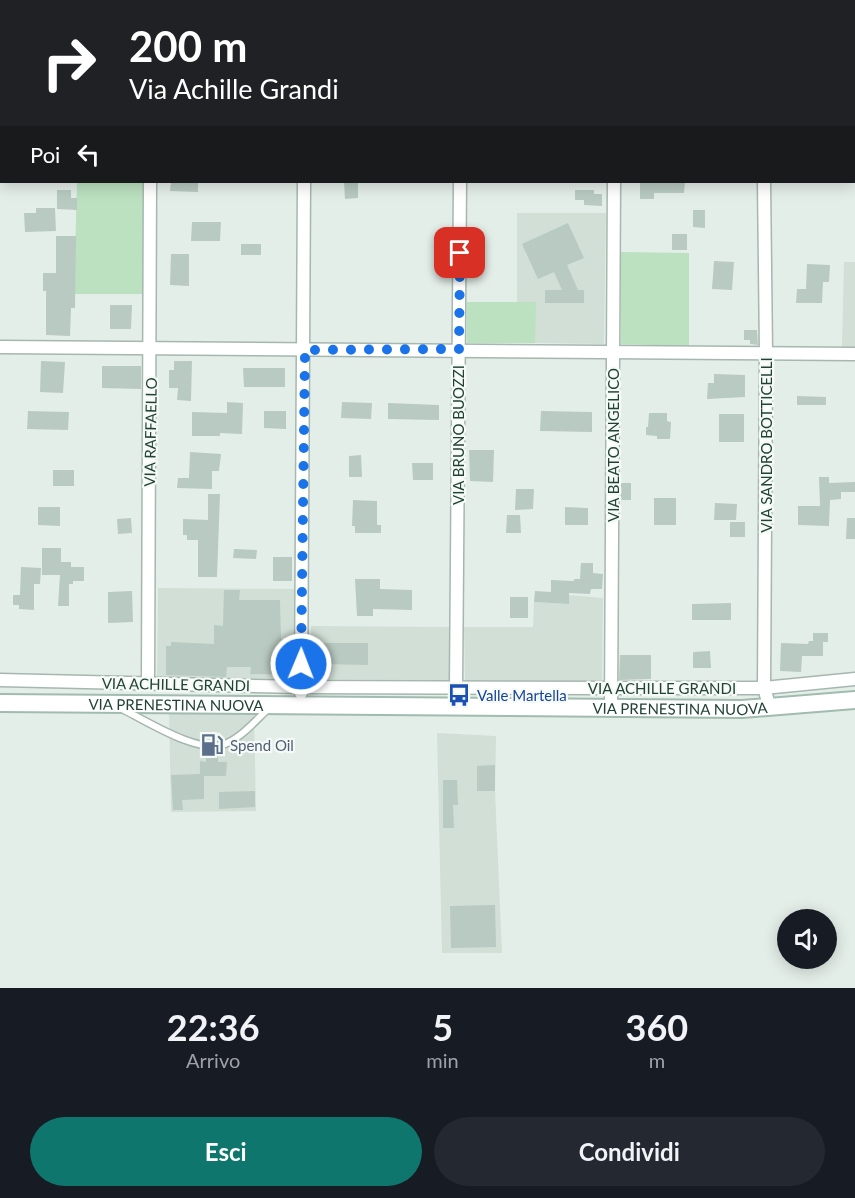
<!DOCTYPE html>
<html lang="it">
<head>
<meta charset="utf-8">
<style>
	:root { --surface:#171b24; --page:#242831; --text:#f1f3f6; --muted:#9ea1a6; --accent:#0f766e }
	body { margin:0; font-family:Lato,sans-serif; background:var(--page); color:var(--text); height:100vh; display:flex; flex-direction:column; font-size:22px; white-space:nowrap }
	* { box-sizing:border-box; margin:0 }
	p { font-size:20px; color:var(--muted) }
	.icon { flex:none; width:33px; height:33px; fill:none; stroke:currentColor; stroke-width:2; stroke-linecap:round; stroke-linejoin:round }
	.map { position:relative; height:988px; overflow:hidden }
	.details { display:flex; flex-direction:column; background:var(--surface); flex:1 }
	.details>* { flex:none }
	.hud { position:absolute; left:0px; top:0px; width:855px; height:183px; box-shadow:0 3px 15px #0003; background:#202124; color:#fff; overflow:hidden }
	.fabs { position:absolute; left:777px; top:909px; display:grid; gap:12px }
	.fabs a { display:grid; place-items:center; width:60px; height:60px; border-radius:50%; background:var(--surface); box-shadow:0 3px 15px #0003; font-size:30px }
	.pin { position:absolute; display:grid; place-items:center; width:51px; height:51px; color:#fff; margin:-26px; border-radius:12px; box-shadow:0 3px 9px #0006 }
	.me { position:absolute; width:66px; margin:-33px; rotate:1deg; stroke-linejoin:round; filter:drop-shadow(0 0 4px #0008) }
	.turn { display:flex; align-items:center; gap:21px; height:126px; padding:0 30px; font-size:27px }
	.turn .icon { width:78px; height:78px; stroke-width:2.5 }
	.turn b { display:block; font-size:42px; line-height:51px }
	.then { display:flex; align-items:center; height:57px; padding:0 30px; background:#0003; gap:12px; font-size:22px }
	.eta { display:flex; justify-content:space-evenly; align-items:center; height:102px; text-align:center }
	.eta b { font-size:36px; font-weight:700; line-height:42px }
	.primary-button { display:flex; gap:12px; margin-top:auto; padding:12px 30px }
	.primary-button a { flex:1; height:69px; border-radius:36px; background:var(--accent); color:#fff; font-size:24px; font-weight:700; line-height:69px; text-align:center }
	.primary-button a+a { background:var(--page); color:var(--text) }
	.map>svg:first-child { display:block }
</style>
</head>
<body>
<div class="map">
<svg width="855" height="988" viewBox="0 0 855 988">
	<rect width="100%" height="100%" fill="#e4eee8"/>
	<g fill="#d1dfd7">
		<path d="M517,213H606L604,344L535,343V303L517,302Z"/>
		<path d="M844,262H855V347H842Z"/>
		<path d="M158,588L295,589L294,679L157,677Z"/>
		<path d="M569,595L603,598L602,684L465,682L464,627H533L534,602L568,604Z"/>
		<path d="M311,626L450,627V680L312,679Z"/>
		<path d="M169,709L254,710L256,811L171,812Z"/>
		<path d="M437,733L496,736L495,791L502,953H442Z"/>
	</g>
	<g fill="#bbe1c0">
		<path d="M77,182H144V294H74Z"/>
		<path d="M621,252L689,253V346L621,344Z"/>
		<path d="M467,302H536L535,343H467Z"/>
	</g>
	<g fill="#b8cac1">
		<path d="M171,182H198V192L170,191Z"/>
		<path d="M344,182H358V198L345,199Z"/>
		<path d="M640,182H685L684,193H654V199H640Z"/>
		<path d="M57,190H71V198H77V210L57,209Z"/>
		<path d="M575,190H594V194H602V206L584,205V200H575Z"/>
		<path d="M36,208H55L56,231L25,232L24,213H36Z"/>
		<path d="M693,210H705V228L693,227Z"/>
		<path d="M192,222H221L220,241H191Z"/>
		<path d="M568,223L584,258L567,265L578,290H584V303H545V290H562L554,272L538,279L522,244Z"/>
		<rect x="672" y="234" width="15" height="16"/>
		<path d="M56,236H76L75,308H71L70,336L46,335V291H43V273H56Z"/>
		<rect x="241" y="244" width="20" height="11"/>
		<path d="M171,254H189V286L170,285Z"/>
		<path d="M714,261L734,262L732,290L712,289Z"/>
		<path d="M807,264L830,265L829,282H823L822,303H796L797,289H806Z"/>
		<path d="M110,305H132L131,329H110Z"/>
		<path d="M744,330H757L758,345L750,344V340H744Z"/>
		<path d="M41,361L65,362L63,393L40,392Z"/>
		<path d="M174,361H192L191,401L177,400L178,388H169V370H174Z"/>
		<path d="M102,366H141V389L102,388Z"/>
		<path d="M243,368H285V387H244Z"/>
		<path d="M714,374L745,375V397L707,399L708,383H714Z"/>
		<path d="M797,396L826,397V405H797Z"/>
		<path d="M227,402L243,403L242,434L220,433V436H192V412L227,413Z"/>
		<path d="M342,402L372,403L371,419L341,418Z"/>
		<path d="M388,403L439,405V420L388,419Z"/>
		<path d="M28,411L69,412L68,430L27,429Z"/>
		<path d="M264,411H286V429L264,428Z"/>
		<path d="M541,411L592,412V432L540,431Z"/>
		<path d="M649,413H667V421L671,422L670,439H657V436L646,435V427H648Z"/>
		<rect x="719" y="414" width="25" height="28"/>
		<path d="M469,450H494L493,482L470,481Z"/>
		<path d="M190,452L221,454L219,471H212V489L177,488L178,478H189Z"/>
		<path d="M361,455L362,477H349V456Z"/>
		<path d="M412,463H433V480H413Z"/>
		<rect x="53" y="470" width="21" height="16"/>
		<path d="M819,477H829V483L855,482V492H841V499L830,500L829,526L798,525V506H820Z"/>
		<path d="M621,483H631V500H620Z"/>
		<path d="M516,489H534L533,509L515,510Z"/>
		<path d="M208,494H220L217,577H198V540H187V535H183V519L208,520Z"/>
		<rect x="654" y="498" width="22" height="27"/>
		<path d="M353,500L377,501V525H381V533H355V526H360H352Z"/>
		<path d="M715,503L737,504L736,520H714Z"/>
		<path d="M38,507H60V526L38,525Z"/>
		<path d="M565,507L588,508V525H565Z"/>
		<path d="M507,515H520L521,533H506Z"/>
		<path d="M131,518L132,533L118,534L117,519Z"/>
		<path d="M847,518H855V539H846Z"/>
		<rect x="730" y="522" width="15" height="15"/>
		<path d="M42,548H61V562H71V567H84V581H73V584H69V606H58L60,575H42Z"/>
		<path d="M234,549L257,550L256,559L233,558Z"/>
		<rect x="273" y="557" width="19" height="24"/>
		<path d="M581,563H593V573L603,574L602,589H591L590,594L569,593V604L534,602L535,591L551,592V580L574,581V579H580Z"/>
		<path d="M21,567L41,568L40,584H34V610L19,609V605H13V595H20Z"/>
		<path d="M355,579H380V589L412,590V610L373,609V616H357Z"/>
		<path d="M224,590H240L239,600H280L281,639H293L292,675L250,674L251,667H227L226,677L166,675V646H171V642L214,644V625L223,626Z"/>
		<path d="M132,591L133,622L108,623V592Z"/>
		<rect x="510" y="597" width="18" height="21"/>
		<path d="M731,603V620H692V604Z"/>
		<path d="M813,633H828V642H823V656H802L801,672L780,671L781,643L808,644L809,641H813Z"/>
		<path d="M320,643H368V665L320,664Z"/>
		<path d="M710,651L711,668H693V652Z"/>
		<path d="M620,655H651V679L619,680Z"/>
		<path d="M206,751H218V762H227L226,776H204V799L182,800L183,810H173L171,775L200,774V761L206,762Z"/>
		<path d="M495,765V791H477V766Z"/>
		<path d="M443,780H457L458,805H453L454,828H443Z"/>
		<path d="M255,791V807L219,809V792Z"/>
		<path d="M495,905L496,947L451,948L450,906Z"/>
	</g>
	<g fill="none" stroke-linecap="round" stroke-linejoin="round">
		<g stroke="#a6b7af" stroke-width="9">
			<path id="service" d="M122,709C147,721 199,755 225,744C242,737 255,721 268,709"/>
		</g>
		<g stroke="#a6b7af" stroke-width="15">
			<g id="minor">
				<path d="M152,2V0"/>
				<path d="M306,2V0"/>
				<path d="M462,2V0"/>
				<path d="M764,182L766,353L764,688L770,708"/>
				<path d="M0,347L855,354"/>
				<path d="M0,680L301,687L611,688H764L855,679"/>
				<path d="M148,683L150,182"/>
				<path d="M456,688L460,182"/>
				<path d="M301,693L304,182"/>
				<path d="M611,708L614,182"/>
			</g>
		</g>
		<g stroke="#a1bbaf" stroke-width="20">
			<g id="secondary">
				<path id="s1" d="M0,703L742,709L855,700"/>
			</g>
		</g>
		<use href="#service" stroke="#fff" stroke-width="6"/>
		<use href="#minor" stroke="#fff" stroke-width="12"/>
		<use href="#secondary" stroke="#fff" stroke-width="16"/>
	</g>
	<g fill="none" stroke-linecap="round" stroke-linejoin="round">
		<path stroke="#1a73e8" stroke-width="10" stroke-dasharray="0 18" d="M301,664L305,350L459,349L460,253"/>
	</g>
	<defs>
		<g id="bus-bare" transform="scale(1.8)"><path d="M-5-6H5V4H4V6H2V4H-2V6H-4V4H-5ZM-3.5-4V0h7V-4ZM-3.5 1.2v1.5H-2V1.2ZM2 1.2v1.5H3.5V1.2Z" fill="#1a4fb4" stroke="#f5faf7" stroke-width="2.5" paint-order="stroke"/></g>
		<g id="fuel-bare" transform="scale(1.8)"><path d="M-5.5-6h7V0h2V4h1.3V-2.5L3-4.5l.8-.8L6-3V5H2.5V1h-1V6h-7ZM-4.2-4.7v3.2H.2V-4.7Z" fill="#5c6f8a" stroke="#f5faf7" stroke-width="2.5" paint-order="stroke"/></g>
	</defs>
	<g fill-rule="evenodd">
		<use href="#bus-bare" x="459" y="695"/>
		<use href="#fuel-bare" x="212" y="745"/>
	</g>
	<g text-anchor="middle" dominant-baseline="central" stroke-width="4.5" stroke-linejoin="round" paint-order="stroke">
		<g font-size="15" fill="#214235" stroke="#f5faf7">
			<text transform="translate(150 432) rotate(-89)">VIA RAFFAELLO</text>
			<text transform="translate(458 435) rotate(-90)">VIA BRUNO BUOZZI</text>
			<text transform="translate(613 445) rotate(-90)">VIA BEATO ANGELICO</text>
			<text transform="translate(766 445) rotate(-90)">VIA SANDRO BOTTICELLI</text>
			<text transform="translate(176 684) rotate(1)">VIA ACHILLE GRANDI</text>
			<text x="662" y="688">VIA ACHILLE GRANDI</text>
			<text stroke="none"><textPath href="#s1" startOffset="176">VIA PRENESTINA NUOVA</textPath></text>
			<text stroke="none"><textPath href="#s1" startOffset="680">VIA PRENESTINA NUOVA</textPath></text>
		</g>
		<g font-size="15" fill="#164399" stroke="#f5faf7" text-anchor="start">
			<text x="477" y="695">Valle Martella</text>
		</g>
		<g font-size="15" fill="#4e5e75" stroke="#f5faf7" text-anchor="start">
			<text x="230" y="745">Spend Oil</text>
		</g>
	</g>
</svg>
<div class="fabs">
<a><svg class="icon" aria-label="sound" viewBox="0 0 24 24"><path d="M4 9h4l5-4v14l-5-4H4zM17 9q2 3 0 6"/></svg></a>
</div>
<div class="pin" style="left:460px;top:253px;background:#d93025"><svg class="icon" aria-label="arrive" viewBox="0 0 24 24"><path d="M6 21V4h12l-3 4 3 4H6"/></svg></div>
<svg class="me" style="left:301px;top:664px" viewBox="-20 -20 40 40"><circle r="17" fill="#1a73e8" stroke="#fff" stroke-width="3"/><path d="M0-11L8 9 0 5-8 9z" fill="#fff"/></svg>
<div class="hud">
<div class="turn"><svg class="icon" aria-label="right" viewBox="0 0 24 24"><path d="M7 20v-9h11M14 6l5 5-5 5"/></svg><div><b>200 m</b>Via Achille Grandi</div></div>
<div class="then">Poi<svg class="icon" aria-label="left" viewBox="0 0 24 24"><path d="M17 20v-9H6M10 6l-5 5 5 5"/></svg></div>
</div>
</div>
<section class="details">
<div class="eta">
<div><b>22:36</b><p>Arrivo</p></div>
<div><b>5</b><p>min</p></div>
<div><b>360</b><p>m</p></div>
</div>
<div class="primary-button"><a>Esci</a><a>Condividi</a></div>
</section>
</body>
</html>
